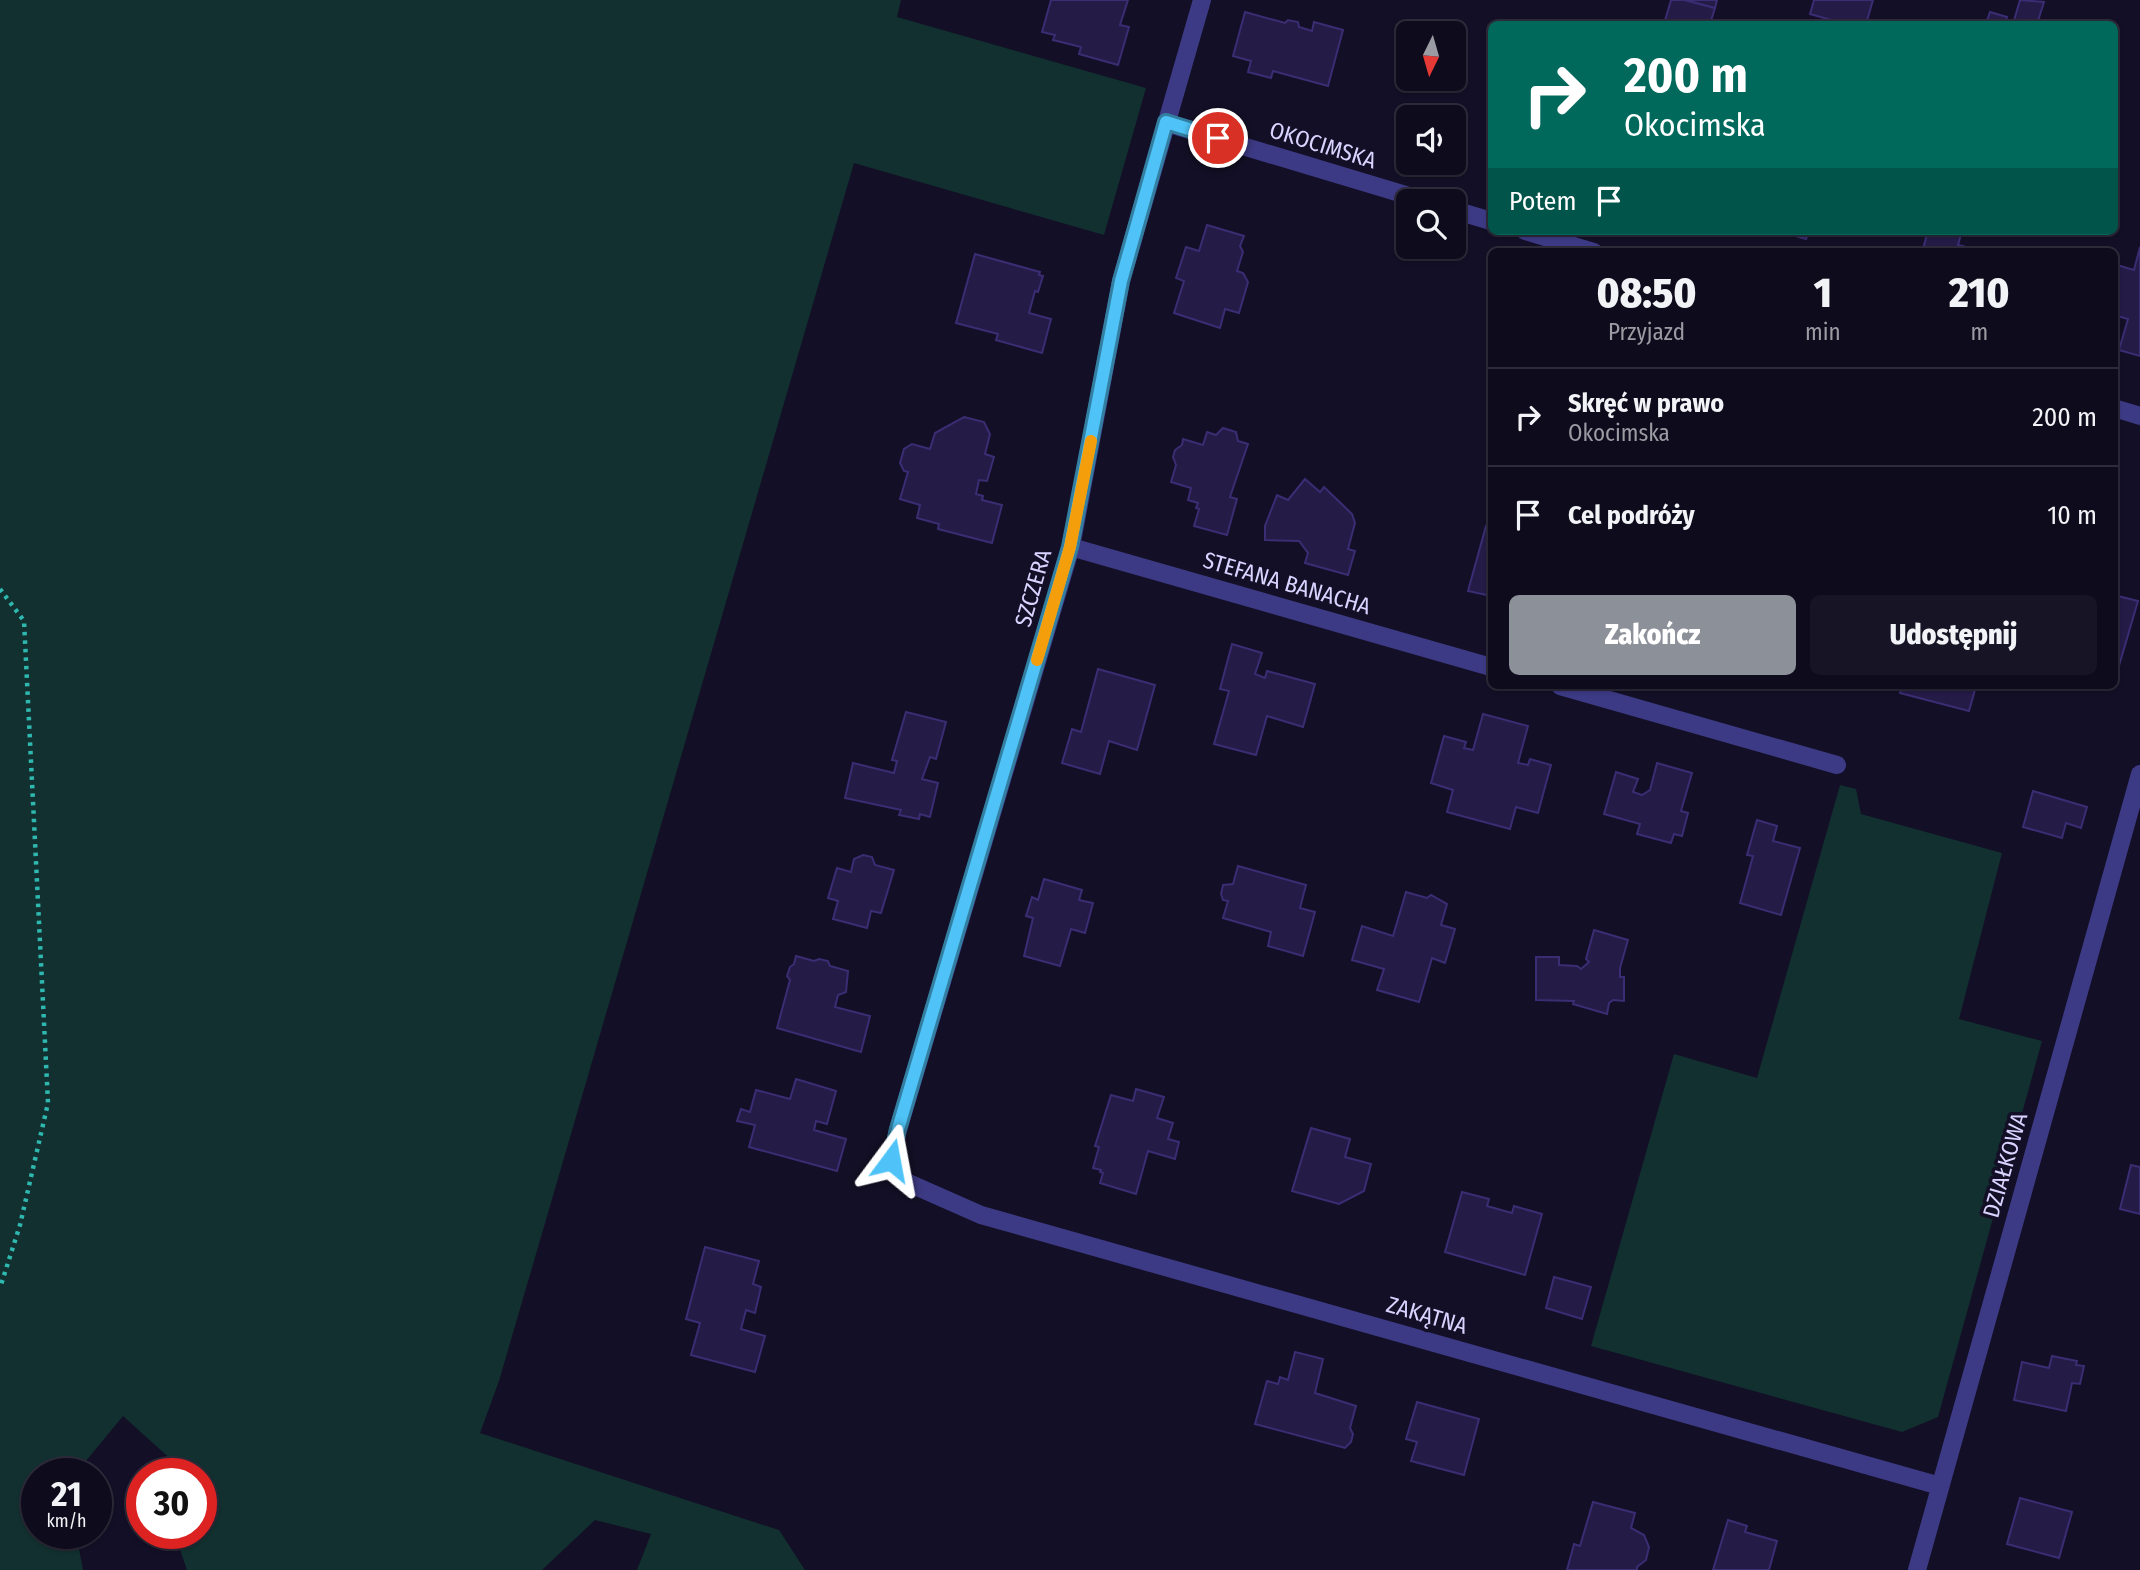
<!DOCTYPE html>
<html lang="pl">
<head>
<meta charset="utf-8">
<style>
	:root { --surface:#0e0b1c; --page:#171425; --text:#f1f3f6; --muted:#9b9ba3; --line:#2e2b3b; --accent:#8c9099 }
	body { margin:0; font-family:"Fira Sans Condensed",sans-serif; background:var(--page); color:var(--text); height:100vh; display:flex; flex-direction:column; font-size:26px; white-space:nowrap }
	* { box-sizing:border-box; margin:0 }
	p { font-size:23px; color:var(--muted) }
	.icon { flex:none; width:38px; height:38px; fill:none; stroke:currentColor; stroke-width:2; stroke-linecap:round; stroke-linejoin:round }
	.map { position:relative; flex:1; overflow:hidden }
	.side { position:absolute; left:1488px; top:248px; width:630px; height:441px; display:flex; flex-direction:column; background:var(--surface); border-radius:10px; box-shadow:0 2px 5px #0004,0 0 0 2px var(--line) }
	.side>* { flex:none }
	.guide { position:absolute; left:1488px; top:21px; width:630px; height:214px; border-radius:10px; box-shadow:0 2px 5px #0004,0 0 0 2px var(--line); background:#00695c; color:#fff; overflow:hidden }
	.needle { width:46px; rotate:185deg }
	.fabs { position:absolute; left:1396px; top:21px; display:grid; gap:14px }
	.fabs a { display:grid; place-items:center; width:70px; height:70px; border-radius:10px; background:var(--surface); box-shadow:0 2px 5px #0004,0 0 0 2px var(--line); font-size:35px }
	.speed { position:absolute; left:21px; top:1458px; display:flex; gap:14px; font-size:35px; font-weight:700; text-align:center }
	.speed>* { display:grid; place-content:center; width:91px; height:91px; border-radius:50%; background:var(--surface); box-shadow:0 2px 5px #0004,0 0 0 2px var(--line); line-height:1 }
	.speed small { font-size:18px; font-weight:400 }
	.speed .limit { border:10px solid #d22; background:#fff; color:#111 }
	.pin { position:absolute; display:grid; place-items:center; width:60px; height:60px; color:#fff; margin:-30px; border:4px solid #fff; border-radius:50%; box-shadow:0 2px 7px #0007 }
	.me { position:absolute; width:77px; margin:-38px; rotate:13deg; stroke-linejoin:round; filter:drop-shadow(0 0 5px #0008) }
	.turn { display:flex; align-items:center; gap:24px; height:147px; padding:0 21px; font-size:32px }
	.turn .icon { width:91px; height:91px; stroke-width:2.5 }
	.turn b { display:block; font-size:49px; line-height:60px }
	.then { display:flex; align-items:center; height:66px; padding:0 21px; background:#0003; gap:14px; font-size:26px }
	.eta { display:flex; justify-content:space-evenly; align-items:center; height:119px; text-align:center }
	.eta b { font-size:42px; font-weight:800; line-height:49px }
	.cta { display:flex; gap:14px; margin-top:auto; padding:14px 21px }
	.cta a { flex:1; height:80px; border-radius:10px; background:var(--accent); color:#fff; font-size:28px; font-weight:800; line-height:80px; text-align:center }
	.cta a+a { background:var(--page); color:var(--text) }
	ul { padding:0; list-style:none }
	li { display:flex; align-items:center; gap:21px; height:98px; padding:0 21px; border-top:2px solid var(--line) }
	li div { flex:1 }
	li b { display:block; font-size:26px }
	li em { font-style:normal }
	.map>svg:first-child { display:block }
</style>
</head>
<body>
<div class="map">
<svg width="2140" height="1570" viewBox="0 0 2140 1570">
	<rect width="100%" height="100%" fill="#130f26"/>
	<g fill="#12302f">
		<path d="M0,0H901L897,17L1146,88L1104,235L854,163L499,1381L480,1433L779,1530L805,1570H637L651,1534L595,1520L542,1570H187L177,1541L180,1533H201V1474L186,1473L123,1416L76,1473L37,1474V1533H76L83,1570H0Z"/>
		<path d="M1840,785L1856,789L1861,814L2002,853L1959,1019L2042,1041L1938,1417L1902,1432L1591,1346L1674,1054L1757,1078Z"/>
	</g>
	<g fill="#241b47" stroke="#3b2d73" stroke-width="2">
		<path d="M1051,0H1128L1120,25L1129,27L1118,65L1079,54L1081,47L1053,40L1055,35L1042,32Z"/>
		<path d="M1671,0H1685L1715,8L1710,24H1664Z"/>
		<path d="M1685,0H1717L1715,8Z"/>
		<path d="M1814,0H1873L1866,24H1845L1810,14Z"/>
		<path d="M2020,0L2044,2L2037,24H2013Z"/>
		<path d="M1245,12L1285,23L1288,20L1298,22L1299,27L1312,31L1314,22L1343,30L1328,86L1273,71L1271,78L1248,72L1251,61L1233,56Z"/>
		<path d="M1990,12L2007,17L2005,23L2011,24H1986Z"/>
		<path d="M1207,225L1244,236L1240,246L1243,252L1237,271L1243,273L1248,282L1239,313L1225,309L1220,328L1174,313L1184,281L1176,278L1186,247L1199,251Z"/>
		<path d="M1778,231H1809L1806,239Z"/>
		<path d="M1928,231H1962L1958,245L1974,249L1973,252H1922Z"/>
		<path d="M2140,247V356L2119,350L2128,319L2114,315V264L2134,270Z"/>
		<path d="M975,254L1040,272L1039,275L1043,276L1038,292L1035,291L1029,313L1051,319L1042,353L996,340L998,334L956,323Z"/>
		<path d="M964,417L984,422L990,434L985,454L994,457L987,481L979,480L976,494L983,496L982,500L1002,505L992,543L938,529L939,524L917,518L920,505L900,499L908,472L904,471L900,463L904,449L912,444L930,449L935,433Z"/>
		<path d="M1223,428L1236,432L1238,441L1248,444L1230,497L1237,499L1227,535L1194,526L1199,509L1196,508L1198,503L1188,500L1191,488L1171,482L1176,465L1173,457L1175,450L1182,445L1183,439L1203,445L1207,432L1216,435Z"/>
		<path d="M1305,479L1320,492L1324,487L1352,514L1355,523L1348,549L1355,551L1348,575L1305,563L1308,553L1299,541L1265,540V526L1277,495L1288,500Z"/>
		<path d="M1486,526L1491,527V596L1468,591Z"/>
		<path d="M2114,595L2138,601L2116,676H2114Z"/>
		<path d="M1232,644L1262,653L1255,674L1265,678L1267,671L1315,684L1303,727L1267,716L1256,755L1214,744L1229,691L1220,689Z"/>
		<path d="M1098,669L1155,685L1137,750L1109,741L1100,774L1062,763L1072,729L1081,732Z"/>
		<path d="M1902,686H1976L1969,711L1900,693Z"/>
		<path d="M906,712L946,722L936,759L930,757L922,779L938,783L930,817L920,814L919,819L899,815L901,810L845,798L853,763L894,773L897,761L892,760Z"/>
		<path d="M1483,714L1528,726L1518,763L1528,765L1530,759L1551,765L1538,813L1516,807L1510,829L1447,812L1453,790L1431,783L1444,736L1466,742L1464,748L1473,750Z"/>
		<path d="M1657,763L1692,773L1681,811L1688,813L1682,836L1674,834L1671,843L1637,834L1640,824L1604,814L1616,772L1638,779L1633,792L1642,795L1650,790Z"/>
		<path d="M2033,791L2087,807L2081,828L2066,823L2062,838L2023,827Z"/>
		<path d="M1757,820L1777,826L1773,841L1800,848L1781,915L1740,903L1753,856L1747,855Z"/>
		<path d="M863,855L872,857L875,865L894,870L881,913L871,911L867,928L833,919L838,901L828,898L837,868L851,872L854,859Z"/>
		<path d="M1238,866L1306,885L1300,908L1315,912L1303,956L1268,946L1271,932L1223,918L1228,901L1223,900L1221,894L1223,885L1233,884Z"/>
		<path d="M1044,879L1082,890L1079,900L1093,903L1085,933L1071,929L1060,966L1024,956L1033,918L1026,916L1032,897L1038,900Z"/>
		<path d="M1406,892L1427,898L1431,895L1447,904L1441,925L1455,929L1445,963L1432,958L1419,1002L1377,990L1384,969L1352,960L1362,926L1393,936Z"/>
		<path d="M1594,930L1628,940L1620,968V977H1624V1001L1613,1000L1609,1003L1607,1014L1573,1004L1574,1001L1536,1000V957H1559V965L1577,966L1581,969L1589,962L1586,959Z"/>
		<path d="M796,956L814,961L819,959L828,961L830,966L848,971L846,992L838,995L835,1007L870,1016L861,1052L777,1028L790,980L787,976L790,967L794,964Z"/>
		<path d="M796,1079L836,1091L827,1124L816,1121L814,1130L846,1139L837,1171L749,1147L755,1125L737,1121L741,1109L750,1112L756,1090L790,1099Z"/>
		<path d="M1136,1089L1164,1097L1157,1118L1173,1123L1168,1139L1179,1142L1175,1159L1148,1151L1136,1194L1100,1183L1103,1173L1100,1172L1101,1170L1093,1168L1099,1147L1095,1146L1111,1095L1133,1101Z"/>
		<path d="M1311,1128L1350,1139L1345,1157L1371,1164L1364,1191L1339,1204L1292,1191Z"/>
		<path d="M2131,1165L2140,1167V1214L2120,1209Z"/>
		<path d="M1462,1192L1489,1199L1487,1206L1512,1213L1514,1206L1542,1214L1525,1275L1445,1252Z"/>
		<path d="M705,1247L759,1261L753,1284L761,1287L755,1313L746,1310L741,1329L765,1336L755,1372L691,1355L700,1323L686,1319Z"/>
		<path d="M1554,1277L1591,1287L1582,1319L1546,1308Z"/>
		<path d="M1295,1352L1323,1359L1315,1393L1356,1406L1350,1428L1353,1434L1351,1442L1345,1448L1255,1424L1267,1381L1278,1384L1280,1377L1288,1380Z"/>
		<path d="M2052,1356L2077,1361L2076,1365L2084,1366L2080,1384L2072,1383L2066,1411L2014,1400L2022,1362L2049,1368Z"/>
		<path d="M1417,1402L1479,1419L1464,1475L1411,1461L1417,1442L1406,1439Z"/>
		<path d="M2020,1498L2072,1512L2059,1558L2007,1544Z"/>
		<path d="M1593,1502L1635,1513L1631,1528L1644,1535L1649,1547L1646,1560L1637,1567V1570H1567L1574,1544L1580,1546Z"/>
		<path d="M1728,1520L1747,1526L1745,1532L1777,1541L1769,1570H1713Z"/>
	</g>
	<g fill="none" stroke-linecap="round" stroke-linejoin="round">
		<path stroke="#2fb8b0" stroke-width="4.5" stroke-dasharray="3.5 5" stroke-linecap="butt" d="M0,589L24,621L48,1103L20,1225L0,1288"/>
		<g stroke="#3d3a85" stroke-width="18">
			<path d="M1202,0L1121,281L1071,547L898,1130L891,1160L904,1181L981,1215L1940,1486"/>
			<path d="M1166,123L1426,201"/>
			<path d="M1454,210L1491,221"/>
			<path d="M1525,231L1594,252"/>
			<path d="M2114,408L2140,416"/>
			<path d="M1071,547L1491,667"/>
			<path d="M1560,686L1837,765"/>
			<path d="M1917,1570L2140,774"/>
		</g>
	</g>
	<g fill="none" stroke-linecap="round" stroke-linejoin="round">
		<g stroke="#337fa1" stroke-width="18">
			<path id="route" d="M891,1160L898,1129L1070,547L1121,281L1166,122L1218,138"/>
		</g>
		<use href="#route" stroke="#4fc3f7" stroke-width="12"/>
		<path stroke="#f59e0b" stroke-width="12" d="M1037,660L1070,547L1091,441"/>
	</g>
	<g text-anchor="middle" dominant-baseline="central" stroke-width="7" stroke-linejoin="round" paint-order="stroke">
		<g font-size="23" fill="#d9d4ff" stroke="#130f26">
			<text transform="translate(1323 145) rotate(17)">OKOCIMSKA</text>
			<text transform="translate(1287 583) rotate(16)">STEFANA BANACHA</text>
			<text transform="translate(1033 588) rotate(-74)">SZCZERA</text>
			<text transform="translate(2005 1165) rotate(-74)">DZIAŁKOWA</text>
			<text transform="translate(1427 1315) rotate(16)">ZAKĄTNA</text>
		</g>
	</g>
</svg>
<div class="fabs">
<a><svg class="needle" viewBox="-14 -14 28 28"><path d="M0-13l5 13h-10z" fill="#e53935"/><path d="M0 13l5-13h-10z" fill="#9b9ba3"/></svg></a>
<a><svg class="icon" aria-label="sound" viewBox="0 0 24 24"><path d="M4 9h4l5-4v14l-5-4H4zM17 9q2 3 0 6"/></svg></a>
<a><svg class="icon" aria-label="search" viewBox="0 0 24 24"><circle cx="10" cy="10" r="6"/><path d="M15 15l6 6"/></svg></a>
</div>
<div class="speed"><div>21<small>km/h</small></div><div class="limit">30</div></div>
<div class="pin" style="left:1218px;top:138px;background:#d93025"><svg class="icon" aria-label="arrive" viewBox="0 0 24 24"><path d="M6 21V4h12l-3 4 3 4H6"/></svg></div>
<svg class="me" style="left:891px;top:1160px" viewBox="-20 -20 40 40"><path d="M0-17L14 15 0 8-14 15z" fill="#4fc3f7" stroke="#fff" stroke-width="4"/></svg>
<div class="guide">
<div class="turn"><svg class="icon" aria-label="right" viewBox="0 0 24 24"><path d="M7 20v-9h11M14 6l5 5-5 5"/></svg><div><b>200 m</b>Okocimska</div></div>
<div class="then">Potem<svg class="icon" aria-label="arrive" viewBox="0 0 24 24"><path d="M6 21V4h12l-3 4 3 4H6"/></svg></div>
</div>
<section class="side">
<div class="eta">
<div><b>08:50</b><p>Przyjazd</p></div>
<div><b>1</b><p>min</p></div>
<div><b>210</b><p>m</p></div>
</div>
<ul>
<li><svg class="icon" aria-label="right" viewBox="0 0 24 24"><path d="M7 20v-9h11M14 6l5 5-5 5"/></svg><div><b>Skręć w prawo</b><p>Okocimska</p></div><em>200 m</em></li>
<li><svg class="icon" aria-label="arrive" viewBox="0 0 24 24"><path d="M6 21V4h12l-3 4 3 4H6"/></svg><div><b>Cel podróży</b></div><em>10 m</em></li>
</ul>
<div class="cta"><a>Zakończ</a><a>Udostępnij</a></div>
</section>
</div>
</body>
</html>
